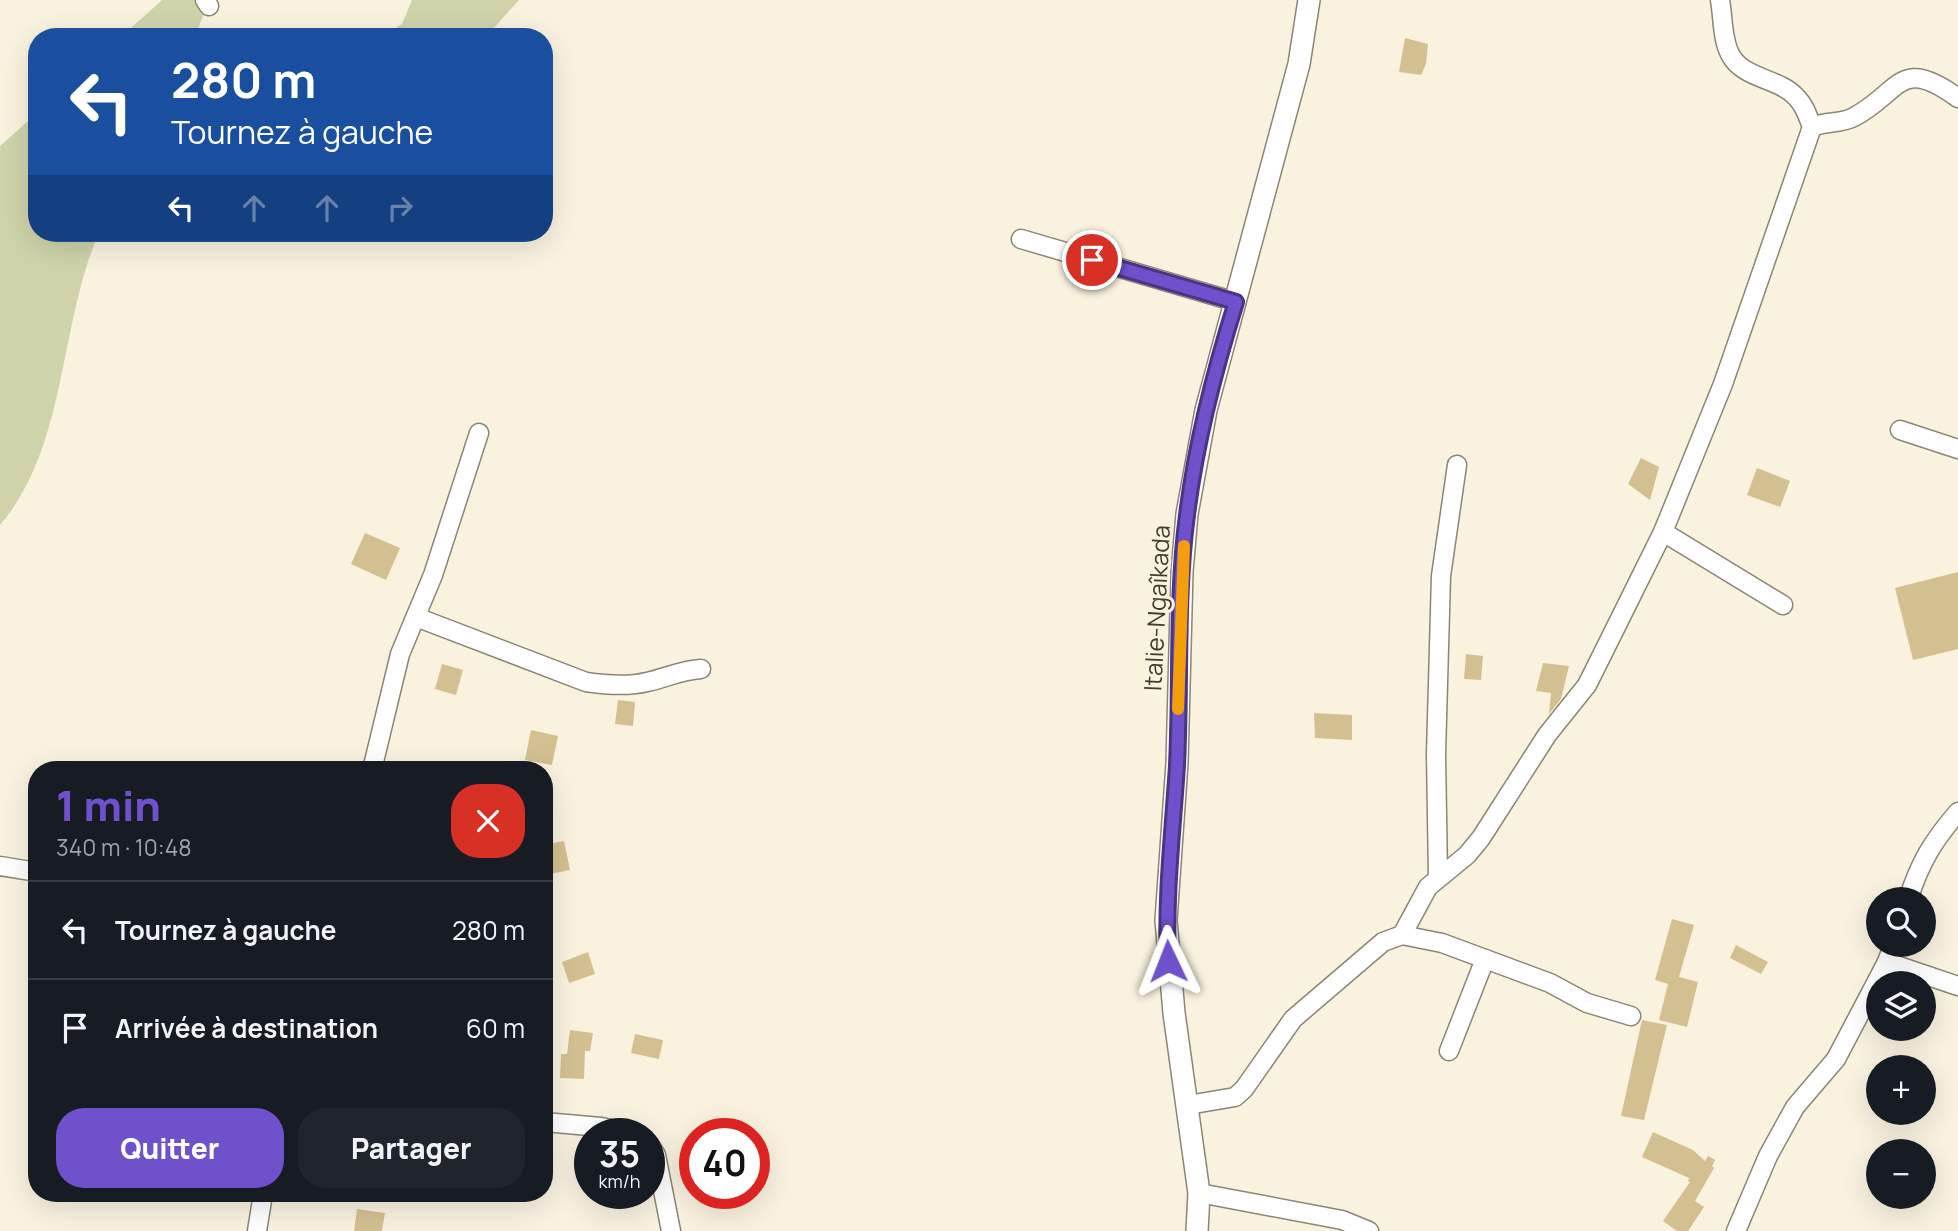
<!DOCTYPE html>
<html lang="fr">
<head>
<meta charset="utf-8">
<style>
	:root { --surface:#171b24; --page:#20242c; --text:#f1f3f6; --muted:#9ea1a6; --line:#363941; --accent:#6e51cb }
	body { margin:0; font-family:Manrope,sans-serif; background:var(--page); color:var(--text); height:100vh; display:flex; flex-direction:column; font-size:26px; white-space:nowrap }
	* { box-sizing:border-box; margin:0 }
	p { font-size:23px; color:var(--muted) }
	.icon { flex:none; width:38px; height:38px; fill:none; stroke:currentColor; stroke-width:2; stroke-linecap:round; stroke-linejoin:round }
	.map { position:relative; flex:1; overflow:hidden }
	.drawer { position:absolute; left:28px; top:761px; width:525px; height:441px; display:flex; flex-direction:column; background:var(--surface); border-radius:28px; box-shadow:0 7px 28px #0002 }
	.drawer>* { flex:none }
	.guide { position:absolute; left:28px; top:28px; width:525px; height:214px; border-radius:28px; box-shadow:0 7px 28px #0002; background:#1a4fa0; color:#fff; overflow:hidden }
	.fabs { position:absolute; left:1866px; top:887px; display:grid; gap:14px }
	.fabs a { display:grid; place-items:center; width:70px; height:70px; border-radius:50%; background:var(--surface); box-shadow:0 7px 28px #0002; font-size:35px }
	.speed { position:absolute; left:574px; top:1118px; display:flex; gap:14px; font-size:35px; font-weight:700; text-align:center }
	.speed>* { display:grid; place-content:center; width:91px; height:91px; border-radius:50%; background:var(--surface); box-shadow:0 7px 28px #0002; line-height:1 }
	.speed small { font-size:18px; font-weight:400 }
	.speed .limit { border:10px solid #d22; background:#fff; color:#111 }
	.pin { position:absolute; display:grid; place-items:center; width:60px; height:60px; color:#fff; margin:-30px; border:4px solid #fff; border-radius:50%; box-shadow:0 2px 7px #0007 }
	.me { position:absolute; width:77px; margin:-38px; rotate:358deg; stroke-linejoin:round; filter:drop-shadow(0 0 5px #0008) }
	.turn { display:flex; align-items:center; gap:24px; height:147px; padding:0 28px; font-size:32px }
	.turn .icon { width:91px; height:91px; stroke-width:2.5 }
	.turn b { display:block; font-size:49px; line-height:60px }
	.lanes { display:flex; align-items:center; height:66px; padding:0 28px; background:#0003; justify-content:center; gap:35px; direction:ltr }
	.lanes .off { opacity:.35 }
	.round { display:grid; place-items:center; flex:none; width:74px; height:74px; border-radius:28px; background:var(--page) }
	.headline { display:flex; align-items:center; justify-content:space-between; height:119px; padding:0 28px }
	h1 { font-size:42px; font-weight:800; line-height:52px; color:var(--accent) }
	.action { display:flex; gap:14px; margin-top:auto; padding:14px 28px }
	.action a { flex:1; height:80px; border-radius:28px; background:var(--accent); color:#fff; font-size:28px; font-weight:800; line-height:80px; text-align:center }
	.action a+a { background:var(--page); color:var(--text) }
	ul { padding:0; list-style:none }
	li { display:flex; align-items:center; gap:21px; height:98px; padding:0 28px; border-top:2px solid var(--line) }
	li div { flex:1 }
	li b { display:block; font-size:26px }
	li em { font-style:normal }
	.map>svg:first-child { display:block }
</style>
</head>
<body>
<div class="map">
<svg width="1958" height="1231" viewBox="0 0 1958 1231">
	<rect width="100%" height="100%" fill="#f9f2df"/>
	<g fill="#ced3aa">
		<path d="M162,0H209L195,37H121Z"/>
		<path d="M412,0H519L486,37H382L402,24Z"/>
		<path d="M37,113V233H99C58,326 68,445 0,525V146Z"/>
	</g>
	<g fill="#d3c091">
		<path d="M1405,38L1428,44L1426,64L1421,75L1399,72Z"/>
		<path d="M1641,458L1659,467L1650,500L1628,484Z"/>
		<path d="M1757,468L1790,481L1780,507L1747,495Z"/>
		<path d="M365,533L400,548L386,580L351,564Z"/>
		<path d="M1958,572V649L1913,660L1895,588Z"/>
		<path d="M1466,654L1483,656L1481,680L1464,679Z"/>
		<path d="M1543,663L1569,666L1561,699L1549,714L1551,693L1536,691Z"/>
		<path d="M442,664L463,670L456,695L435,689Z"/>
		<path d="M618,700L635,702L633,726L615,724Z"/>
		<path d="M1314,713L1352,715V740L1315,738Z"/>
		<path d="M531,730L558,736L552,765L525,760Z"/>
		<path d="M564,841L570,870L544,875V845Z"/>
		<path d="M1672,919L1694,925L1679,977L1698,982L1687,1027L1659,1020L1668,984L1655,980Z"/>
		<path d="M1736,945L1768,962L1761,974L1730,958Z"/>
		<path d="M588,952L595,974L569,983L562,962Z"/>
		<path d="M1642,1020L1667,1025L1644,1120L1621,1116Z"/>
		<path d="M570,1030L593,1033L590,1051H585L584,1079L560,1078L561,1054H567Z"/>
		<path d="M635,1034L663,1040L659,1059L631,1053Z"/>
		<path d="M1653,1132L1693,1150L1705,1161L1708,1156L1715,1160L1712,1166L1714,1168L1695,1201L1704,1207L1688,1231H1677L1663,1221L1690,1182L1688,1181L1689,1178L1642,1157Z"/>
		<path d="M357,1209L385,1213L382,1231H354Z"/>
	</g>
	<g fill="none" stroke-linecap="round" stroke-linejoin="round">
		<g stroke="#8c8574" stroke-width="21">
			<g id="minor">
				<path d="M205,0L209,6"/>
				<path d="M1812,127C1825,121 1842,124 1854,117C1901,92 1899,55 1958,98"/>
				<path d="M1021,239L1236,302"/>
				<path d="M1900,430L1958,449"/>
				<path d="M1663,532L1783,605"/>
				<path d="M416,617L586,682C606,685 627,687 647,682C666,678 681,670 701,669"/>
				<path d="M372,770L400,654L433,575L479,433"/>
				<path d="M0,866L37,872"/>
				<path d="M1438,877L1436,754L1441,576L1457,465"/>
				<path d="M1908,900C1920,862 1933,841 1958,812"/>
				<path d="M1402,935L1428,887L1467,855L1481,838L1547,735L1587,685L1599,661L1663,532L1723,384L1812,127C1808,117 1805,106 1797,98C1779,77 1743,80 1730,54C1722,39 1723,16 1720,0"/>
				<path d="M1887,962L1958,986"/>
				<path d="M1449,1051L1485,959"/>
				<path d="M1188,1105L1235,1097L1244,1089L1293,1019L1383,942L1402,935L1442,943L1550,983L1587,1003L1631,1016"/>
				<path d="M544,1122L601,1127L633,1134"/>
				<path d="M649,1144L656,1155L671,1231"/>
				<path d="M1199,1193L1342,1220L1369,1231"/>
				<path d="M257,1231L263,1194"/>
				<path d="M1736,1231L1768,1156L1795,1107L1836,1059L1887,962L1893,945"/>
			</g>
		</g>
		<g stroke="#8c8574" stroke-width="24">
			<path id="tertiary" d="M1197,1231L1199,1193L1174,1013L1166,920L1177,763L1182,571L1187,514L1206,410L1299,64L1309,0"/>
		</g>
		<use href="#minor" stroke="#fff" stroke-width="18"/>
		<use href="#tertiary" stroke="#fff" stroke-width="21"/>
	</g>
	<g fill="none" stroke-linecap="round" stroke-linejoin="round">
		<g stroke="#483584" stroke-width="18">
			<path id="route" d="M1092,260L1236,302C1214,372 1196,442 1187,515C1176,597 1181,681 1177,765C1173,830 1165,895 1168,961"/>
		</g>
		<use href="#route" stroke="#6e51cb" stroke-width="12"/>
		<path stroke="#f59e0b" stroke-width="12" d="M1178,709L1184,546"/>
	</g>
	<g text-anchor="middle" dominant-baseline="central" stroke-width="6" stroke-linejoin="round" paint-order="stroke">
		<g font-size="24" fill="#3f3c35" stroke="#f9f2df">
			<text transform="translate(1156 608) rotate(-87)">Italie-Ngaîkada</text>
		</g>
	</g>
</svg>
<div class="fabs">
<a><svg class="icon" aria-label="search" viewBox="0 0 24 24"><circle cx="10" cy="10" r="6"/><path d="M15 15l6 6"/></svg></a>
<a><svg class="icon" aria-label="layers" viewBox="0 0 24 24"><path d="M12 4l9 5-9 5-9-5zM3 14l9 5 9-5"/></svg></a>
<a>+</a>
<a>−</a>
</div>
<div class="speed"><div>35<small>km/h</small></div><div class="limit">40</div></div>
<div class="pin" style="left:1092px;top:260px;background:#d93025"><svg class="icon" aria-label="arrive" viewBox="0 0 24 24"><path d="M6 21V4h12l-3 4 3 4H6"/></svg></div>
<svg class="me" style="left:1168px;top:961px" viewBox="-20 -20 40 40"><path d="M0-17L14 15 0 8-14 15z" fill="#6e51cb" stroke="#fff" stroke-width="4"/></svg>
<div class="guide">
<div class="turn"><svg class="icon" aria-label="left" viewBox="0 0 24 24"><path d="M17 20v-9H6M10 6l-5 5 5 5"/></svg><div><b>280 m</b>Tournez à gauche</div></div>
<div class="lanes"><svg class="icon" aria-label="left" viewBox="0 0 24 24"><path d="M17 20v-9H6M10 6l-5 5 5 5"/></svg><svg class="icon off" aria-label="ahead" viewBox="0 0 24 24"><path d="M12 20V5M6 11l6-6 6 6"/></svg><svg class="icon off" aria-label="ahead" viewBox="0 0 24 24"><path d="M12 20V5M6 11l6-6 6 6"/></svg><svg class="icon off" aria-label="right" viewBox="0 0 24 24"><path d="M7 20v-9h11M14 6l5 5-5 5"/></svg></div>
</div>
<section class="drawer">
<div class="headline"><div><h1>1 min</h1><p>340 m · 10:48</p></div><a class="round" style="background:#d93025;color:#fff"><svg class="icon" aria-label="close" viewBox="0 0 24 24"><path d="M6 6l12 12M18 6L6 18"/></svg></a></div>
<ul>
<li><svg class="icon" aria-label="left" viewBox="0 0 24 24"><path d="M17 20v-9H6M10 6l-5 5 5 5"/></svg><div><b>Tournez à gauche</b></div><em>280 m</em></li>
<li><svg class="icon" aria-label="arrive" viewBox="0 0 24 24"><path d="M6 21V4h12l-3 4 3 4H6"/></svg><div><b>Arrivée à destination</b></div><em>60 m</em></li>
</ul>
<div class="action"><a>Quitter</a><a>Partager</a></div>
</section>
</div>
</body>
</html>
